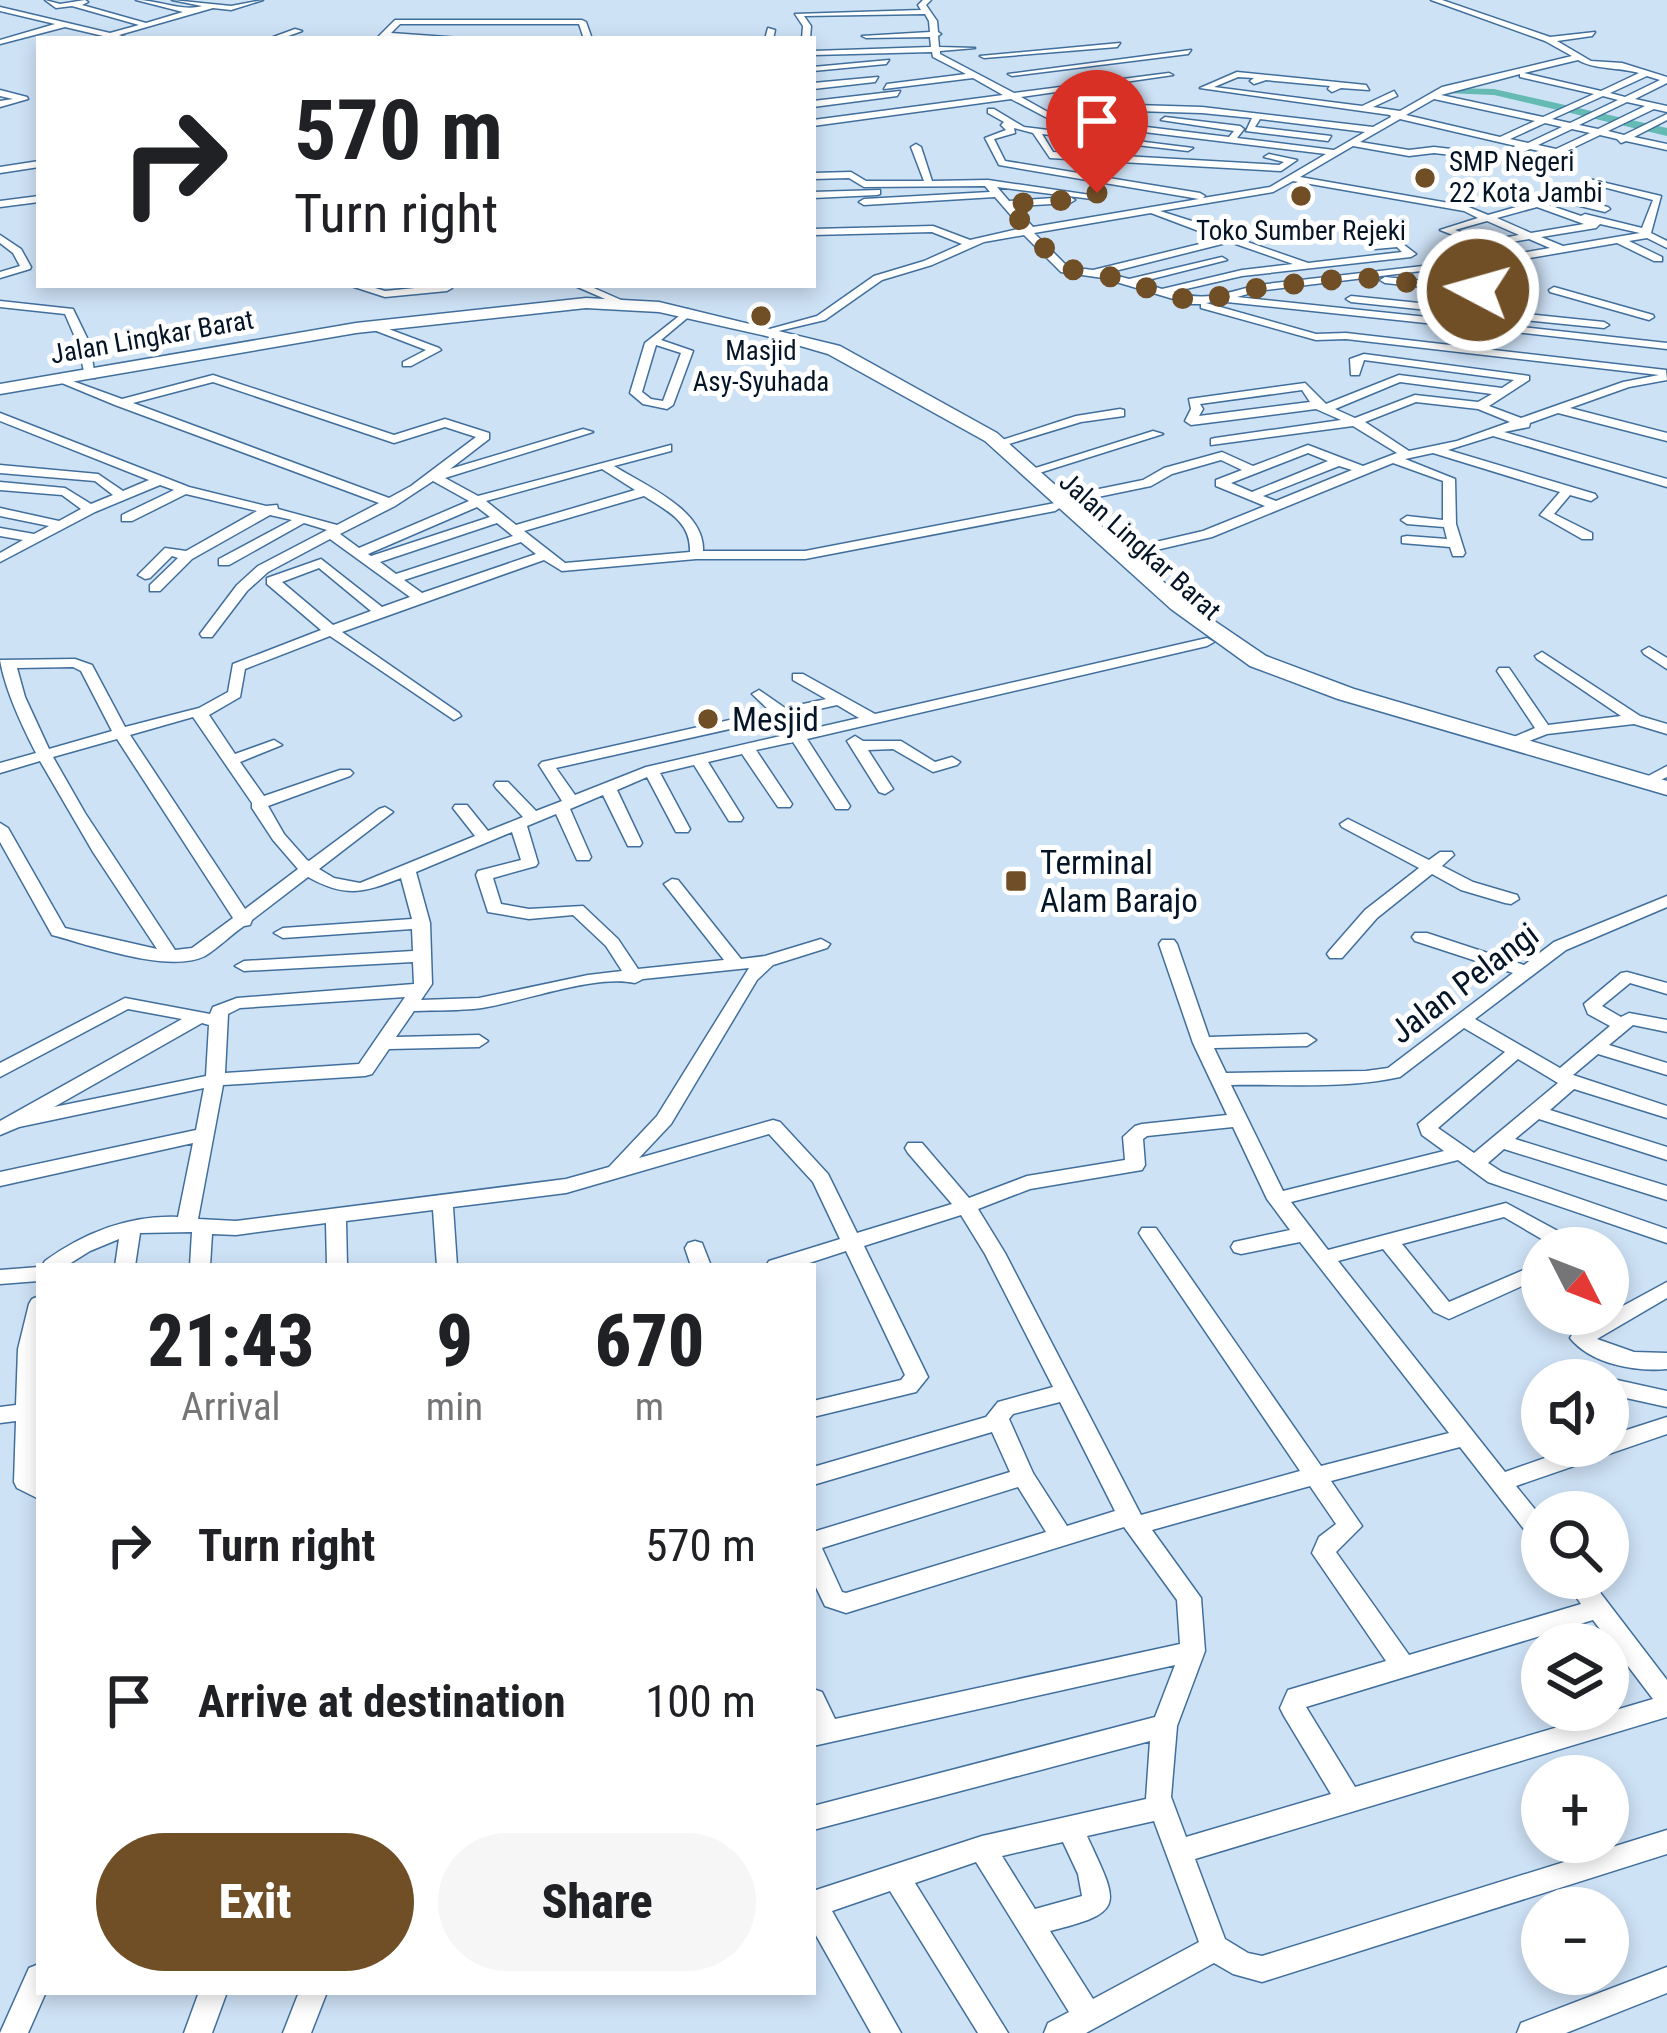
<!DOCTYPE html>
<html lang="en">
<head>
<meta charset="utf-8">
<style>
	:root { --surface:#fff; --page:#f6f6f6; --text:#202124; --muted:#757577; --accent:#704f26 }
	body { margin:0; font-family:"Roboto Condensed",sans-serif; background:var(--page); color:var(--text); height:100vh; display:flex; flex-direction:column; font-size:45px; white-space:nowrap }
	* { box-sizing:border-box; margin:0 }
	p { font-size:39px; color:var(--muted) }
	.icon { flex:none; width:66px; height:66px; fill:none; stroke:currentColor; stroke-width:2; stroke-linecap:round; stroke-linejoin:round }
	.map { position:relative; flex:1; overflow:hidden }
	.details { position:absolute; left:36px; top:1263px; width:780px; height:732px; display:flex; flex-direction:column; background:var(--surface); border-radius:0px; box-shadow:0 6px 18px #0003 }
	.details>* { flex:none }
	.guide { position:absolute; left:36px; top:36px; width:780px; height:252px; border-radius:0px; box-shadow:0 6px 18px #0003; background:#fff; color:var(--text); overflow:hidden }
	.needle { width:78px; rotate:132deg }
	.tools { position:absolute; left:1521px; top:1227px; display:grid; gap:24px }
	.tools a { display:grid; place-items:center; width:108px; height:108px; border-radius:50%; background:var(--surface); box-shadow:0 6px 18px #0003; font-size:60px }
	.pin { position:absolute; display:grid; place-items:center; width:102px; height:102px; color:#fff; margin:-123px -51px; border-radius:50% 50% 50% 0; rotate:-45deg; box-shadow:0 0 12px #0007 }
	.pin .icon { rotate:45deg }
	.me { position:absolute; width:132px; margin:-66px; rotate:276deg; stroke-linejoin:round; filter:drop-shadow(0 0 9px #0008) }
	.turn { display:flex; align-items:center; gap:42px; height:252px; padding:0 60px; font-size:54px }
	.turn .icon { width:156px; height:156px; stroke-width:2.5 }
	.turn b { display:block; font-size:84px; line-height:102px }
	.eta { display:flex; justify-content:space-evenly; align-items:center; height:204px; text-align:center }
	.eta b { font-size:72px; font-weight:800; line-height:84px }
	.button { display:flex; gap:24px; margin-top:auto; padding:24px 60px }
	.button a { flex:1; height:138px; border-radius:72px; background:var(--accent); color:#fff; font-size:48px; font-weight:800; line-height:138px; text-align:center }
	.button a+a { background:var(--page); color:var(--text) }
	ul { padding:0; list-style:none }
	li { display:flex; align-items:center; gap:36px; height:156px; padding:0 60px }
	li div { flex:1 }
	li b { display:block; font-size:45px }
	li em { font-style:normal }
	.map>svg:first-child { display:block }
</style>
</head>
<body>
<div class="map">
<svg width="1667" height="2033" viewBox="0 0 1667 2033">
	<rect width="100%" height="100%" fill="#cee2f6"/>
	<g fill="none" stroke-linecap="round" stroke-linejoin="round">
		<path fill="#65bab4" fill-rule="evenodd" d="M1449,88L1494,89L1667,128V136L1494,95L1445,93Z"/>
		<g stroke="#416f9c" stroke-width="3">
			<g id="minor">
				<path d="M45,0L60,4L85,0L88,2L82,5L146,23L183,12L136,0C159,0 182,12 202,6L172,0L231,6L263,0L231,10L213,8L119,35L130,39H116L65,27L0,44V40L55,24L0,11V7L110,33L139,25L72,6L56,8Z"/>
				<path d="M923,0H931L926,5L937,21L938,32L941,34L938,36L939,47L975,48L940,51V54L1014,93L1169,73L1173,75L1021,97L1055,116L1229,137L1234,131L1161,120L1165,117L1240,126L1244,129L1237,138L1334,150L1365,132L1260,119L1255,127L1331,136L1328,141L1246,131L1252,118L1202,113L1101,110L1097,107L1101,104L1202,107L1373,127L1391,117L1390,115L1200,88L1237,72L1366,85L1369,90L1341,88L1332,92L1328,89L1330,86L1266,80L1254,84L1250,81L1254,78L1238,77L1214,87L1362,106L1394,91L1397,96L1373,107L1400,111L1442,87L1572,56L1545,41L1431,0H1442L1550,37L1595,32L1592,36L1557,41L1591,61L1622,63L1667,77V83L1635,99L1667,106V112L1654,109L1608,131L1624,135L1667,114V120L1634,137L1667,144V150L1626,141L1621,143L1617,139L1600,135L1533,167L1530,162L1548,153L1530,149L1504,161L1434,153L1409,156L1353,146L1300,177L1466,206L1488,215L1537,201L1581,216L1585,214L1642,228L1653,200L1584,182L1589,179L1661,196L1651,233L1667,241V248L1647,238L1629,241L1662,257V261H1654L1617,243L1501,263L1527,279L1517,313L1604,322L1609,325L1604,328L1515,319L1513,326L1667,343V349L1515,332L1510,329L1501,331L1217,301L1206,303L1316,334L1346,333L1666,370L1667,380L1629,387L1570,408L1667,433V441L1558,413L1530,423L1529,427L1504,432L1667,479V487L1493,436L1448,450L1595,494L1597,497L1591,501L1570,495L1554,514L1592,533V539H1582L1540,515L1560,492L1433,453L1405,459L1455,479L1456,524L1465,553L1463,556H1453L1450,547L1402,543V537L1407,536L1447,539L1444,527L1407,524L1401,520L1407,516L1443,520V481L1393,463L1212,537L1122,558L1117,557V551L1203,531L1265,506L1216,486V480L1242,470L1221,460L1172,474L1151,486L1064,504L1058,500L1060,497L1143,480L1164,468L1222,452L1253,466L1308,445L1363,466L1397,453L1353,426L1211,445V439L1215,438L1341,420L1316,409L1191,425L1185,421L1191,409L1189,399L1305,383L1326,404L1399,375L1502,388L1514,380L1364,360L1359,375H1351L1350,359L1364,354L1529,376V380L1489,406L1521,418L1623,382L1659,375L1346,339L1316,340L1201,308V304H1190L1103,278L1061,272L1024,235L984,242L932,265L882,280L825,320L766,334V330L817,316L874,276L924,261L962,244L932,232L813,235V229L933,226L970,240L1022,228L995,197L864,205L859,202L864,199L990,192L985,186L864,187L849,178L813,179V173L851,172L866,181H924L911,147L916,144L921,147L932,181L988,180L1097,196L1092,199L997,187L1009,201L1070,197L1075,200L1070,203L1014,206L1033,227L1199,199L999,165L985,138L1006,130L1001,125L1004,122L988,113V109H994L1024,127L1193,148L1188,151L1042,134L1053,152L1279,165L1284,162L1264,157L1269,154L1297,160L1281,171L1050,158L1033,133L1014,128L1015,133L994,139L1005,161L1200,193L1205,196L1203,198L1270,187L1326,154L1053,121L1011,99L813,126V120L1003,95L973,78L884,89L887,84L966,74L933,57L932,52L813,55V51L931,47L930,37L866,38L862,36L930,32L929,21L925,14L804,16L811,26L810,39H802L803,26L795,14L921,10L918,5ZM1578,60C1595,70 1619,67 1639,73L1601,91L1524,73ZM1520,74V77L1594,94L1543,117L1441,95ZM1647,76L1660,80L1625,97L1610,93ZM1603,96L1618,100L1570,123L1552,119ZM1434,99L1535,121L1500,137L1406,115ZM1627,102L1645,106L1598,129L1579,125ZM1400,119L1520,147L1503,155L1434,147L1409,150L1360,142ZM1545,123L1562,127L1528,143L1510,139ZM1572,129L1590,133L1556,149L1538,145ZM1293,181L1464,211L1478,218L1440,230L1484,247L1529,239L1550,248L1493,258L1258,285C1226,293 1206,302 1173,292L1242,276L1411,257L1416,254L1399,241L1370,246L1375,249L1397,247L1402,252L1308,263L1239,239V236L1160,211L1273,192ZM1537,207L1584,224L1531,233L1497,218ZM1151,213L1220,239L1093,270L1068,267L1034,233ZM1487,221L1519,235L1485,241L1455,230ZM1600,224L1640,233L1563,246L1541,237L1596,228ZM1230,242L1293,264L1242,270L1162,289L1140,282L1227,260L1222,257L1129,279L1107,273ZM1487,263L1516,280L1513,290L1385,277L1380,280L1385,283L1511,296L1507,312L1351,296L1346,299L1351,302L1505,318L1503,325L1237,297L1258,291ZM1400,382L1492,394L1478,402L1415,395L1355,418L1335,409ZM1302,390L1310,402L1199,416L1203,409L1200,404ZM1416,402L1478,409L1510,422L1457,441L1409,451L1365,422ZM1308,453L1328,461L1252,492L1231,483ZM1339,466L1352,470L1276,501L1263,496Z"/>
				<path d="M395,20H582L586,22L592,39H584L579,24H400L391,33L475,39H376Z"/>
				<path d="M768,28L775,30L773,39H765Z"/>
				<path d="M295,29L302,31L280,39H268Z"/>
				<path d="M1120,43L1117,47L984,58L980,56Z"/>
				<path d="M1191,50L1188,54L1012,76L1008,74Z"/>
				<path d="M889,60L886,64L813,71V67Z"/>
				<path d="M878,77L875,82L813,89V83Z"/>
				<path d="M0,90L27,97L28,99L0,107V101L13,99L0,96Z"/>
				<path d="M900,91L897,96L813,107V101Z"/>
				<path d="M39,161V167L0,173V167Z"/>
				<path d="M880,190V194L877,195L813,198V192Z"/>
				<path d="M1558,195L1608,207L1610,209L1605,212L1555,200V196Z"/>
				<path d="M39,196V202L0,207V201Z"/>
				<path d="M0,235L21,249L31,267L30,269L0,278V272L20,266L13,253L0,243Z"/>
				<path d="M348,285H365L385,291L445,285L452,288L447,291L385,297Z"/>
				<path d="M573,285H587L628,303L619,305Z"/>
				<path d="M1554,287L1653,315L1654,317L1649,320L1550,292L1549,290Z"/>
				<path d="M0,301L73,309L90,344L95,378L85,376L78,344L65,314L0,307Z"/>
				<path d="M688,309L693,312L692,314L661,340L693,351L673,405L667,409L643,404L630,393L645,343ZM656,345L681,353L663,401L651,399L642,392Z"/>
				<path d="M370,322L439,348L441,350L411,366H403V362L426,350L366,327L365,325Z"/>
				<path d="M213,375L394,435L445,419L489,433V439L450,469L583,429L593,432L445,478L478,496L671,445V451L614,466C646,486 705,510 703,551H805L1055,503L1061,507L1055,511L805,559H696L562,571L544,560L342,632L459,713L461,716L454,720L330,636L245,669L240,697L209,715L235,754L274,740L282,745L240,762L264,796L340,770H350L353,773L350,776L268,806L284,834L307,860L309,861L379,809L385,807L393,812L319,869L334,878L360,883L475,836L453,808L455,805H467L488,831L523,817L496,788L494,785L496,782H508L536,811L562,801L539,765L542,762L770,711L752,694L759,690L785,708L826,699L793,680V674H803L875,714L1207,638L1214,642L1207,646L807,739L850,806L848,809H836L793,742L756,750L792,804L790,807H778L742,754L708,762L743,818L741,821H729L694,765L660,773L690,829L688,832H676L647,777L617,790L642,843L640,846H628L603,795L570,809L591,857L589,860H577L556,814L527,826L538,863L536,866L493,878L501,904L529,909L583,906L618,939L638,969L724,960L664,884L672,879L678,880L741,959L765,956L821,939L830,944L827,948L773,965L757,980L671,1124L639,1158L773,1120L780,1122L828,1174L857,1233L952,1204L908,1153L905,1148L908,1143H922L969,1198L1027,1176L1125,1160L1123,1137L1135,1126L1142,1124L1227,1115L1193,1043L1159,944L1162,940H1174L1177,944L1209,1037L1307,1034L1316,1040L1307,1046L1214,1048L1226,1073L1366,1071L1388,1068L1513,973L1415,941L1412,937L1415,933H1427L1524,965L1554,942L1667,896V907L1566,950L1475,1019L1560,1068L1610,1026L1588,1014L1584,1004L1621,973L1627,972L1667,983V994L1630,983L1602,1006L1621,1017L1629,1013L1667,1020V1032L1633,1025L1609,1045L1667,1063V1075L1598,1054L1573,1075L1667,1106V1118L1574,1089L1550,1110L1667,1147V1160L1539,1119L1515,1139L1667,1186V1200L1504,1149L1488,1163L1502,1172L1667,1229V1243L1488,1182L1458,1160L1291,1202L1328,1250L1506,1203L1580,1243L1583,1248H1557L1504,1217L1402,1244L1449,1302L1542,1262V1277L1449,1319L1434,1312L1383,1249L1338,1261L1505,1472L1579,1446H1608V1436L1667,1417V1434L1516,1486L1542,1518V1544L1534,1542L1460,1447L1331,1481L1362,1526L1336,1552L1409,1655L1581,1604L1563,1578H1589L1667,1680V1717L1195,1859L1225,1939L1248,1953L1262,1956L1667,1830V1854L1262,1982L1233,1974L1214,1963L1086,2033H1044L1048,2023L1069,2012L976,1862L915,1883L1008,2033H978L890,1891L832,1911L901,2033H871L813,1930V1891L982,1836L1146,1799L1150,1741L813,1830V1806L1155,1717L1175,1665L813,1746V1689L822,1692L835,1719L1180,1644L1177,1600L1124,1527L846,1613L825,1606L813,1581V1532L1010,1472L992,1432L813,1485V1467L986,1417L998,1402L1053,1387L985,1254L961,1215L864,1246L928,1377L916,1392L813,1417V1401L901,1380L905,1375L846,1251L800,1266H766L769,1261L840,1239L813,1182L769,1134L566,1193L453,1207L457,1266H437L433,1210L346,1221L347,1266H327L326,1223L236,1235L212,1234L210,1266H190L192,1232L140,1233L135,1266H115L119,1239L90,1251L66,1266H42L45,1261C84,1233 129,1215 178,1217L193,1143L0,1186V1172L196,1130L204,1088L19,1127L0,1135V1121L182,1019L128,1009L0,1077V1063L125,998L210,1014L213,1007L237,998L414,984L413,962L244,971L235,966L244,961L413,951L412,929L283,938L274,933L283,928L412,919L401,878C363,893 346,898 308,877L252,920L250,925L244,926C231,935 218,948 205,956C168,974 90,945 52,935L0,842V823L8,828L65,928L157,949L93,852L40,761L0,773V763L36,753C21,724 5,689 0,660L75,659L92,665L125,727L199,708L228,692L233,664L321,630L267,584V578L321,559L382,607L410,597L330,539L268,572L247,591L212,637H202L200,634L237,585L258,566L327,530L304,523L229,565H219V559L292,520L270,515L192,559L160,591H150V585L178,558L172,556L150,578L145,579L138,575L165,548L186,551L257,511L186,494L132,521H122V515L174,490L160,485L95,512L0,562V553L23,540L0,536V528L34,534L49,526L0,516V508L59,521L81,509L62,495L0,490V482L65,488L91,504L113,495L95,481L0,473V465L98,474L123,491L149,480L0,421V413L189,487L266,506L277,505L278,509L337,525L379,503L115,405L57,381L67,379L122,399ZM213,382L394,443L445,427L476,437L411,486L389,498L133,403ZM602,469L635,490L516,525L486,501ZM433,481L469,501L359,548L340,534L395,506ZM644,496C667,511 691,521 690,552L565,563L524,531ZM477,507L490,517L371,556L368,554ZM497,523L513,536L396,574L380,562ZM521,542L536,554L422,593L404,580ZM319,568L371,611L333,625L282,582ZM73,667L81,671L112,731L49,749L25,697L17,668ZM837,705L859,718L646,767L575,795L556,768ZM193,717L252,803V808L273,840L298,869L245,909L130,735ZM117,739L233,918L192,948L175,950L85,813L53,757ZM512,832L521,860L478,871L476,875L488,912L529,919L573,915L606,946L622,971L588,975L479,998L421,1000L432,984L430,923L416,872ZM749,968L657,1116L609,1167L566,1179L236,1221L198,1219L223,1085L365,1076L372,1074L389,1049L479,1047L488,1041L479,1035L396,1037L414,1011C436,1010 460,1011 482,1008C525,1001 595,974 635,983L643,979ZM405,997L359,1064L225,1073L228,1014L240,1008ZM202,1023L209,1025L206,1076L54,1107ZM1464,1028L1505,1052L1418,1124L1422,1135L1444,1151L1283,1191L1231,1085C1286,1084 1346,1089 1400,1077ZM1518,1059L1558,1083L1474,1153L1438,1128ZM1233,1127L1267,1199L1290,1230L1234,1242L1231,1247L1234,1252L1241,1254L1300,1242L1449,1433L1321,1466L1156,1228H1142L1139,1233L1142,1238L1300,1471L1141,1515L1005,1253L978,1209L1030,1189L1142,1170L1145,1165L1143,1139L1147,1136ZM1060,1402L1115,1511L1067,1526L1033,1473L1009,1419L1013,1414ZM1310,1486L1336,1524L1319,1537L1312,1553L1386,1661L1288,1690L1280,1708L1284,1716L1331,1794L1186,1837L1171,1797L1177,1726L1205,1651L1201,1598L1152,1530ZM1018,1487L1046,1532L846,1593L842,1592L822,1548ZM1593,1620L1653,1699L1355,1787L1306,1707ZM1154,1821L1199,1942L1093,1999L1050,1931C1128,1912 1118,1904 1087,1836ZM1063,1842L1078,1874L1082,1896L1035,1909L1002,1856Z"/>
				<path d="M1120,409L1124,410V416L1081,422L999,447L993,443L1076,416Z"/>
				<path d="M1153,431L1163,434L1036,474L1026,471Z"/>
				<path d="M1649,647L1667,658V669L1644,654L1642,651Z"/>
				<path d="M1542,652L1640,716L1667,724V734L1634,724L1547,734L1519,745H1509V739L1535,728L1497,671L1499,668H1509L1548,725L1621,716L1537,659L1535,656Z"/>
				<path d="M855,736L863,741H901L935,762L952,757L960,762L957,765L933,772L893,749L868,750L893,789L885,794L879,792L847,741Z"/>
				<path d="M1667,766V777L1645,787L1637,782Z"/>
				<path d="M1348,819L1429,860L1440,852H1452L1454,855L1442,866L1473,882L1517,895L1519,899L1511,904L1505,903L1461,890L1432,874L1377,918L1342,958H1330L1327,954L1330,950L1365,910L1419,868L1342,827L1340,824Z"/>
				<path d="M695,1241L702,1243L711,1266H691L685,1248L688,1243Z"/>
				<path d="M39,1267V1281L0,1284V1270Z"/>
				<path d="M1667,1282V1298L1597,1339L1634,1352L1667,1353V1369C1635,1372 1591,1364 1570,1338L1573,1333Z"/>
				<path d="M39,1296L37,1478L39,1479V1499L17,1488L14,1482L16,1421L0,1423V1407L16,1405L18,1349L29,1304L32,1299Z"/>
				<path d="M1577,1371L1591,1374L1594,1380H1567L1569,1373Z"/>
				<path d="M1608,1378L1667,1391V1407L1608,1394V1380H1601Z"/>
				<path d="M39,1964V1992H46L28,2033H0L29,1968Z"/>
				<path d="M1667,1967V1993L1566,2033H1517L1521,2023Z"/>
				<path d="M199,1992H227L212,2033H184Z"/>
				<path d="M299,1992H327L311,2033H283Z"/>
			</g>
		</g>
		<g stroke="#416f9c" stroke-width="3">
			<path id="highway" d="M586,298L659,302L840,346L997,433L1185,601L1266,656L1354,689L1667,781V795L1338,699L1250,666L1171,609L985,441L828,354L766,336L659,312L586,308L356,333L0,394V384L356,323Z"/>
		</g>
		<use href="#minor" fill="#fff" fill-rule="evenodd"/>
		<use href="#highway" fill="#fff" fill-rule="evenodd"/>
	</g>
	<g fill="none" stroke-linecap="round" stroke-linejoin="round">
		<path stroke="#704f26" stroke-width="21" stroke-dasharray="0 37.8" d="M1097,193L1086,199L1006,204L1062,268L1104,275L1194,302L1258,288L1358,277L1478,290"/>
	</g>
	<g fill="#704f26" stroke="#fff" stroke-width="4.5">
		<circle cx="1425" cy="178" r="12"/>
		<circle cx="1301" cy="196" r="12"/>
		<circle cx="761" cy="316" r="12"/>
		<circle cx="708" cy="719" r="12"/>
		<rect x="1004" y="869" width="24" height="24" rx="6"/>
	</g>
	<g text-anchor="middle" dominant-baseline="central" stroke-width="10" stroke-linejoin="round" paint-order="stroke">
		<g font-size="27" fill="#041527" stroke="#fff">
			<text x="1449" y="162" text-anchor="start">SMP Negeri<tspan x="1449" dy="31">22 Kota Jambi</tspan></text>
			<text x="1301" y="231">Toko Sumber Rejeki</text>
			<text x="761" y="351">Masjid<tspan x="761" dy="31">Asy-Syuhada</tspan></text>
		</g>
		<g font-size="27" fill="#041527" stroke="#fff">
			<text transform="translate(152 337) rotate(-10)">Jalan Lingkar Barat</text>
			<text transform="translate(1140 546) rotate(42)">Jalan Lingkar Barat</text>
		</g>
		<g font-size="33" fill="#041527" stroke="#fff" text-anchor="start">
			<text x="732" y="719">Mesjid</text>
			<text x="1040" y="862">Terminal<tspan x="1040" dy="38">Alam Barajo</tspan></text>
		</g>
		<g font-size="33" fill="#041527" stroke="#fff">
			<text transform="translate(1464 983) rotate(-37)">Jalan Pelangi</text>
		</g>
	</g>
</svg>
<div class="tools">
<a><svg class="needle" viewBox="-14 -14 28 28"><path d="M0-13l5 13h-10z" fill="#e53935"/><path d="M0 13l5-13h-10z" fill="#757577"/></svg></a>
<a><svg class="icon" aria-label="sound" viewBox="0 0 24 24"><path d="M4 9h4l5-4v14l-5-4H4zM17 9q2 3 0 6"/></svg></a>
<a><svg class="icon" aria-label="search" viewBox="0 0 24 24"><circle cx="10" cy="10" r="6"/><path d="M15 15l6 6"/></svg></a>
<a><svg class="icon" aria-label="layers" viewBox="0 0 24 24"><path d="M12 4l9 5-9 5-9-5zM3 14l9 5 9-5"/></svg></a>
<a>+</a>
<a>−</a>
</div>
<div class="pin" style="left:1097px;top:193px;background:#d93025"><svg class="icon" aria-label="arrive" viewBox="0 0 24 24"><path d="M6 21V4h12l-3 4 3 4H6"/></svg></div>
<svg class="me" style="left:1478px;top:290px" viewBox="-20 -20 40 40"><circle r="17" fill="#704f26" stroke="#fff" stroke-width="3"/><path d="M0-11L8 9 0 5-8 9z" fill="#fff"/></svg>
<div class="guide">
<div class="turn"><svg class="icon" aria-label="right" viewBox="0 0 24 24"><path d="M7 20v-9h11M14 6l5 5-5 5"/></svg><div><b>570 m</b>Turn right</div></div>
</div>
<section class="details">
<div class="eta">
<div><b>21:43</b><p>Arrival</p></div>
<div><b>9</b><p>min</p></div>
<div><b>670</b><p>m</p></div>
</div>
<ul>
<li><svg class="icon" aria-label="right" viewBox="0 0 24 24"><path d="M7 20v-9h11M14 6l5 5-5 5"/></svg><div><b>Turn right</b></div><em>570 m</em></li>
<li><svg class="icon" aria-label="arrive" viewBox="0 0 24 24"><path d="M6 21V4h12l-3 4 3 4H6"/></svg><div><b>Arrive at destination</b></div><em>100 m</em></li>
</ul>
<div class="button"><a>Exit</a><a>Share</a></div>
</section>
</div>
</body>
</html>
